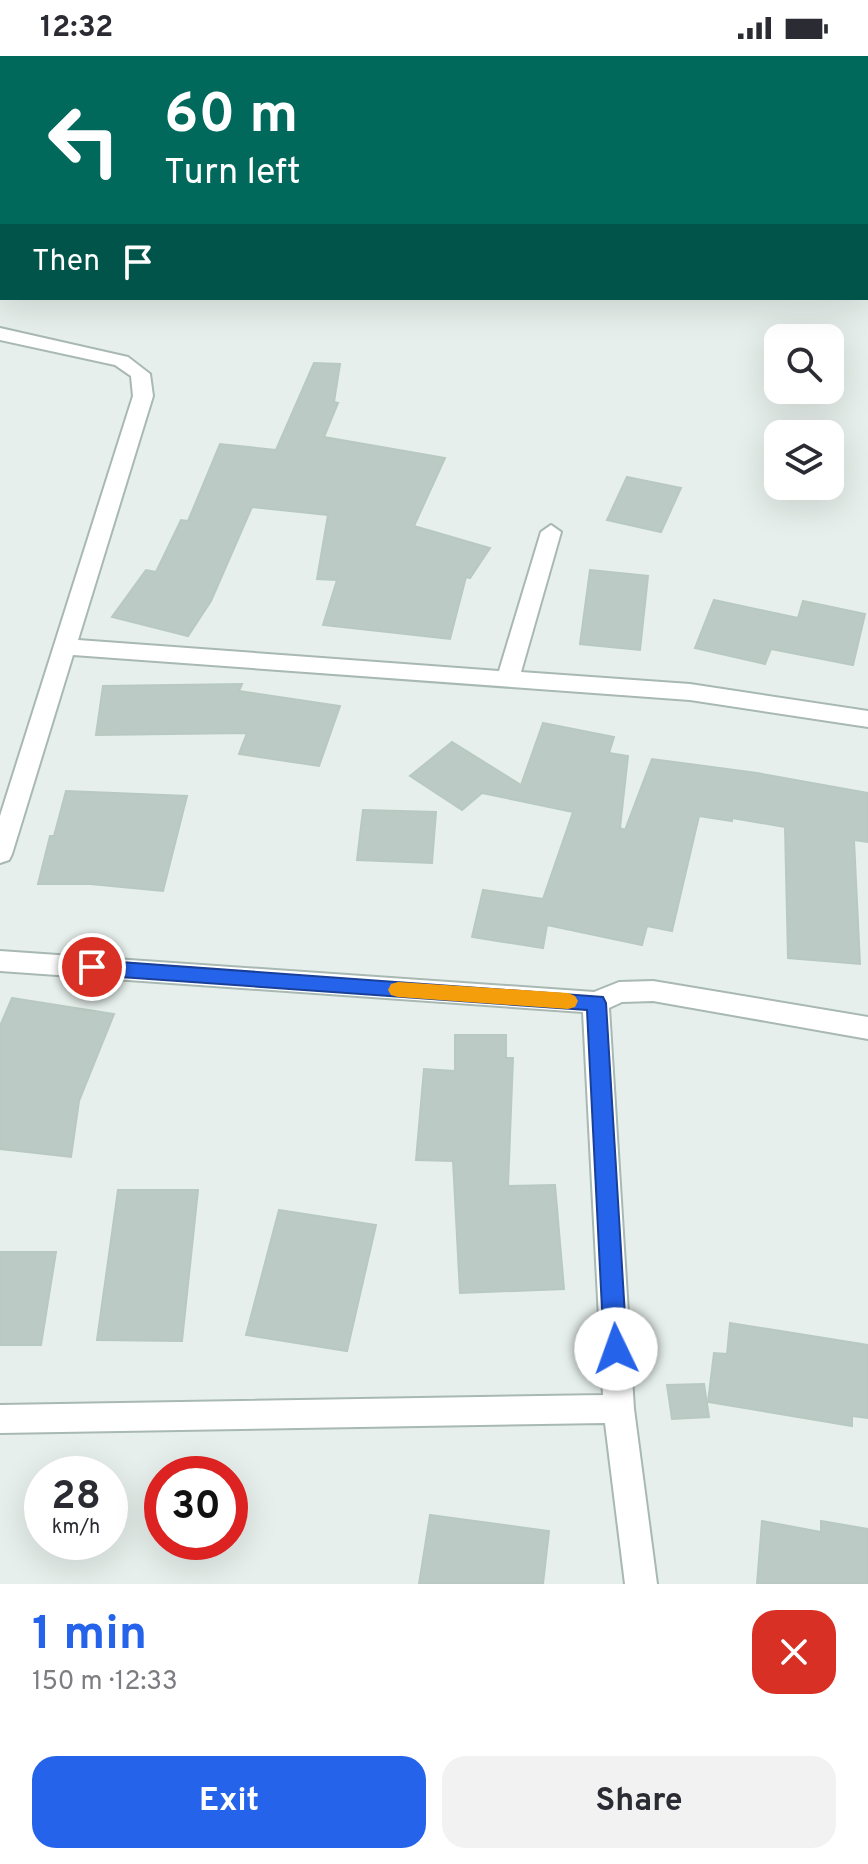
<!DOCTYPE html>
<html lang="en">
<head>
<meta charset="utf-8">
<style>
	:root { --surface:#fff; --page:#f2f2f3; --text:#2b2b33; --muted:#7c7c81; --accent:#2563eb }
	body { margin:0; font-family:Overpass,sans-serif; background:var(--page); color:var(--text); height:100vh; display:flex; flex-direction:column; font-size:30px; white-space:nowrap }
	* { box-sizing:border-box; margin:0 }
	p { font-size:26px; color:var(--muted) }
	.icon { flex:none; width:44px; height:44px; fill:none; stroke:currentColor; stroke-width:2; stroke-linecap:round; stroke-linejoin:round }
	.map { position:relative; height:1528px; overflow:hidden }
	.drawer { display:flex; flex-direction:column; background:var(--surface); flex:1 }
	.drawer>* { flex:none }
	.top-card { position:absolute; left:0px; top:0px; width:868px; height:244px; box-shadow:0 8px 32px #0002; background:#00695c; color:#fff; overflow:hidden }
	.controls { position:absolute; left:764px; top:268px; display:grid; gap:16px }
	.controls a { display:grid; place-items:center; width:80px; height:80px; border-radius:16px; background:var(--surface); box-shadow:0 8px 32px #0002; font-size:40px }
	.speed { position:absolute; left:24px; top:1400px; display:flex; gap:16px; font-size:40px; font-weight:700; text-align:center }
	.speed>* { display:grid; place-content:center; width:104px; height:104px; border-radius:50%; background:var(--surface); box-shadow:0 8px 32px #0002; line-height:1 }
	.speed small { font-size:20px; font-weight:400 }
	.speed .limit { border:12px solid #d22; background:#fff; color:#111 }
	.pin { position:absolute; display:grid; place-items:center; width:68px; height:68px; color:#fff; margin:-34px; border:4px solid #fff; border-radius:50%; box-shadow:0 2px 8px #0007 }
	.me { position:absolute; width:88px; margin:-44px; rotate:357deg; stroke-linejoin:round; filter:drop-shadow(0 0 6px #0008) }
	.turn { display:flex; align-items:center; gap:28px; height:168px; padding:0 32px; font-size:36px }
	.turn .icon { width:104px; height:104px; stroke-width:2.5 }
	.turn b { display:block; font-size:56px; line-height:68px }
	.then { display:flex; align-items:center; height:76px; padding:0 32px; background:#0003; gap:16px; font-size:30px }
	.round { display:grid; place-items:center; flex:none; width:84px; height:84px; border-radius:24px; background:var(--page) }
	.overview { display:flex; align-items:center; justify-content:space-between; height:136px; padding:0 32px }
	h1 { font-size:48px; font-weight:700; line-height:60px; color:var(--accent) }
	.cta { display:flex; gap:16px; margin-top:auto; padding:16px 32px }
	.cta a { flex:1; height:92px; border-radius:24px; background:var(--accent); color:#fff; font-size:32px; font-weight:700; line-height:92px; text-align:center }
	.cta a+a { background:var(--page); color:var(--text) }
	.status { display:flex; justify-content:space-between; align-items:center; height:56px; padding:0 40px; background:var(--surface); direction:ltr }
	.status svg { height:22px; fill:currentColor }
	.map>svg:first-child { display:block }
</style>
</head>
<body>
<div class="status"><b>12:32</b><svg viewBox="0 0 49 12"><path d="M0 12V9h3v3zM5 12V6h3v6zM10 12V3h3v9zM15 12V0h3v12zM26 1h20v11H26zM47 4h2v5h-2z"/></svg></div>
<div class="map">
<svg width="868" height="1528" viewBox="0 0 868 1528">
	<rect width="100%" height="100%" fill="#e6efeb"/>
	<g fill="#bbcac4" stroke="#b8c9c2" stroke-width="2">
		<path d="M314,307L340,308L334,346L338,347L324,381L445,402L414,470L490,492L470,522L466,521L450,583L323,569L337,524L317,523L328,459L252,451L211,545L188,580L112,561L146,514L156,516L181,464L188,465L220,388L276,394Z"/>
		<path d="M627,421L681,432L661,476L607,464Z"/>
		<path d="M590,514L648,520L640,594L580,588Z"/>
		<path d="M714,544L798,562L803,545L865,558L853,609L771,593L765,608L695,592Z"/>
		<path d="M242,628L239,635L340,650L319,710L239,698L247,677L96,679L103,630Z"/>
		<path d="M543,667L614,681L609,697L628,700L620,772L625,774L652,703L757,717L868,737V786L854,784L860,908L788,902L785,771L732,762V765L699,760L672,875L647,870L642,889L547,869L543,892L472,881L483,834L543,843L573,756L482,737L462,754L410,720L452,686L521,729Z"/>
		<path d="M66,735L187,740L163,835L90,828H38L50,780H54Z"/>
		<path d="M363,754L436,756L432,807L357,804Z"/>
		<path d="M12,942L114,958L79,1045L71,1101L0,1093V970Z"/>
		<path d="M455,979H506V1002H513L508,1130L555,1129L564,1233L460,1237L453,1105L416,1104L424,1013L455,1015Z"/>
		<path d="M118,1134H198L182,1285L97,1284Z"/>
		<path d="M279,1154L376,1169L347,1295L246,1279Z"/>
		<path d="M0,1196H56L41,1289H0Z"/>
		<path d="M730,1267L868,1289V1362L852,1360V1370L708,1346L714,1297L727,1298Z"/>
		<path d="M704,1328L709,1361L672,1363L667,1329Z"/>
		<path d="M430,1459L549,1475L543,1528H419Z"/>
		<path d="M762,1465L821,1476V1465L868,1473V1528H757Z"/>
	</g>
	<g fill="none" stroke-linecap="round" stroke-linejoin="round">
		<g stroke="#a8b8b2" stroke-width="4">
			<g id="minor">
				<path d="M734,0H754L756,2H736Z"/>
				<rect x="866" y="38" width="2" height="10"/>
				<path d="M0,272L128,301L150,318L153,340L78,584L499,615L541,476L551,469L561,476L521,616L690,628L868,655V671L690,644L73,599L12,798L9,804L0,807V760L133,340L131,320L115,309L0,284Z"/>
				<path d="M0,895L594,936L619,926L653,925L868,961V983L653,945L622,946L609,952L634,1353L657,1528H625L605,1367L0,1377V1349L603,1339L583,956L0,915Z"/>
			</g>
		</g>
		<use href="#minor" fill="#fff" fill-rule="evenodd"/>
	</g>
	<path fill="#2563eb" stroke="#184099" stroke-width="2" d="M92,904L603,941L606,947L627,1293L624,1300L616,1303L608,1300L604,1293L587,954L92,919L86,917L83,911L86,906Z"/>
	<path fill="#f59e0b" d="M398,926L568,937L575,940L578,945L575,951L568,953L398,941L391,939L388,934L391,928Z"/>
</svg>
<div class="controls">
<a><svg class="icon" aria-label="search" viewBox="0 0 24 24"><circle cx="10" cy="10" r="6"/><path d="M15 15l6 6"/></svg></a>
<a><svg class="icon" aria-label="layers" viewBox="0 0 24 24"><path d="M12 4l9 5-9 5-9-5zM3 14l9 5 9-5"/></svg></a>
</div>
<div class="speed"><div>28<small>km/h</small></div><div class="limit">30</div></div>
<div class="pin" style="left:92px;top:911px;background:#d93025"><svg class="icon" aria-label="arrive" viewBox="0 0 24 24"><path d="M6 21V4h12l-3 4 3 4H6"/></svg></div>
<svg class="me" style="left:616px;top:1293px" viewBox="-20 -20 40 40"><circle r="19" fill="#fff"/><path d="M0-13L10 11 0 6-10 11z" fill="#2563eb"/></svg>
<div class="top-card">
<div class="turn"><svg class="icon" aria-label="left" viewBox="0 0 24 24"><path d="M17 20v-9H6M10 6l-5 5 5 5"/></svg><div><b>60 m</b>Turn left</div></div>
<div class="then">Then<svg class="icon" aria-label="arrive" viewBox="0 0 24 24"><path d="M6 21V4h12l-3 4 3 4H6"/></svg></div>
</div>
</div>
<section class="drawer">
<div class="overview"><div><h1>1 min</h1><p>150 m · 12:33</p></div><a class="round" style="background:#d93025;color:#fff"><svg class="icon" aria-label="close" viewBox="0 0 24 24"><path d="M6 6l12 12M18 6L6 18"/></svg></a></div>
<div class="cta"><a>Exit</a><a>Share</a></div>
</section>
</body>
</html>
